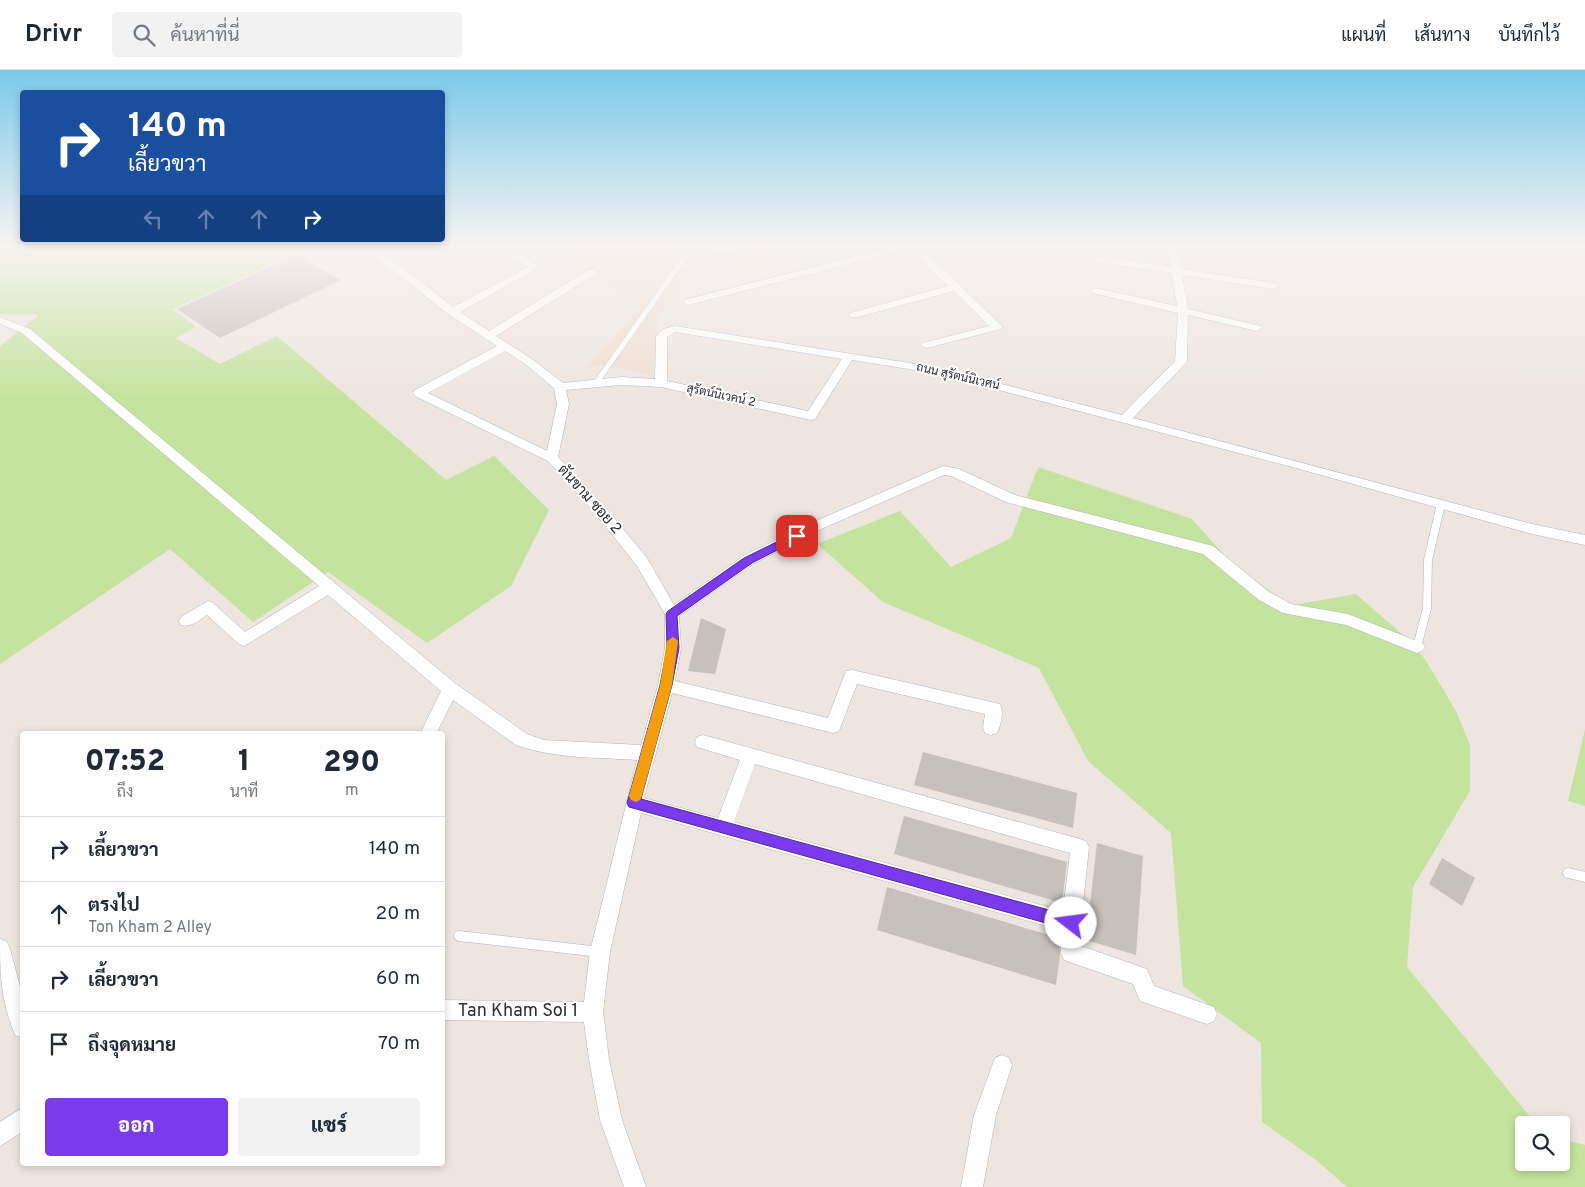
<!DOCTYPE html>
<html lang="th">
<head>
<meta charset="utf-8">
<style>
	:root { --surface:#fff; --page:#f2f2f3; --text:#1f2937; --muted:#747a83; --line:#e0e1e3; --accent:#7c3aed }
	body { margin:0; font-family:Overpass,Sarabun,sans-serif; background:var(--page); color:var(--text); height:100vh; display:flex; flex-direction:column; font-size:19px; white-space:nowrap }
	* { box-sizing:border-box; margin:0 }
	p { font-size:16px; color:var(--muted) }
	.icon { flex:none; width:28px; height:28px; fill:none; stroke:currentColor; stroke-width:2; stroke-linecap:round; stroke-linejoin:round }
	.map { position:relative; flex:1; overflow:hidden }
	.details { position:absolute; left:20px; top:661px; width:425px; height:435px; display:flex; flex-direction:column; background:var(--surface); border-radius:5px; box-shadow:0 2px 8px #0003 }
	.details>* { flex:none }
	.banner { position:absolute; left:20px; top:20px; width:425px; height:152px; border-radius:5px; box-shadow:0 2px 8px #0003; background:#1a4fa0; color:#fff; overflow:hidden }
	.tools { position:absolute; left:1515px; top:1046px; display:grid; gap:10px }
	.tools a { display:grid; place-items:center; width:55px; height:55px; border-radius:5px; background:var(--surface); box-shadow:0 2px 8px #0003; font-size:25px }
	.pin { position:absolute; display:grid; place-items:center; width:42px; height:42px; color:#fff; margin:-21px; border-radius:10px; box-shadow:0 2px 8px #0006 }
	.me { position:absolute; width:55px; margin:-28px; rotate:285deg; stroke-linejoin:round; filter:drop-shadow(0 0 4px #0008) }
	.turn { display:flex; align-items:center; gap:18px; height:105px; padding:0 25px; font-size:22px }
	.turn .icon { width:65px; height:65px; stroke-width:2.5 }
	.turn b { display:block; font-size:35px; line-height:42px }
	.lanes { display:flex; align-items:center; height:48px; padding:0 25px; background:#0003; justify-content:center; gap:25px; direction:ltr }
	.lanes .off { opacity:.35 }
	.eta { display:flex; justify-content:space-evenly; align-items:center; height:85px; text-align:center }
	.eta b { font-size:30px; font-weight:800; line-height:35px }
	.button { display:flex; gap:10px; margin-top:auto; padding:10px 25px }
	.button a { flex:1; height:58px; border-radius:5px; background:var(--accent); color:#fff; font-size:20px; font-weight:800; line-height:58px; text-align:center }
	.button a+a { background:var(--page); color:var(--text) }
	ul { padding:0; list-style:none }
	li { display:flex; align-items:center; gap:15px; height:65px; padding:0 25px; border-top:1px solid var(--line) }
	li div { flex:1 }
	li b { display:block; font-size:19px }
	li em { font-style:normal }
	header { display:flex; align-items:center; gap:30px; box-sizing:border-box; height:70px; padding:0 25px; background:var(--surface); border-bottom:1px solid var(--line) }
	header strong { font-size:24px }
	nav { display:flex; gap:28px; margin-inline-start:auto; font-size:18px }
	.search { width:350px; height:45px; background:var(--page); display:flex; align-items:center; gap:12px; box-sizing:border-box; padding:0 18px; border-radius:5px; color:var(--muted); font-size:19px }
	.map>svg:first-child { display:block }
</style>
</head>
<body>
<header>
<strong>Drivr</strong>
<div class="search"><svg class="icon" aria-label="search" viewBox="0 0 24 24"><circle cx="10" cy="10" r="6"/><path d="M15 15l6 6"/></svg>ค้นหาที่นี่</div>
<nav><a>แผนที่</a><a>เส้นทาง</a><a>บันทึกไว้</a></nav>
</header>
<div class="map">
<svg width="1585" height="1117" viewBox="0 0 1585 1117">
	<rect width="100%" height="100%" fill="#eee5e0"/>
	<path fill="#efded0" d="M559,174H777L760,202L699,192L666,234L658,249L653,307L609,295L586,298L643,233L561,193L580,180Z"/>
	<g fill="#c4e39d">
		<path d="M0,174H202L203,176L209,174H317L173,239L196,257L176,268L220,294L277,266L446,410L494,386L549,440L511,516L427,573L328,502L253,552L170,479L0,594V276L39,245L0,244Z"/>
		<path d="M1038,397L1192,449L1225,486L1288,536L1356,524L1402,564L1425,589L1456,641L1470,675V721L1413,817L1407,897L1537,1055H1524V1092H1561V1069L1585,1075V1117H1347L1316,1090L1262,1052L1261,973L1183,916L1171,763L1088,691L1039,598L883,532L817,474L900,441L951,497L1011,468Z"/>
		<path d="M1585,659V736L1568,731Z"/>
	</g>
	<g fill="#c7c0bb">
		<path d="M296,185L341,210L220,268L177,239Z"/>
		<path d="M701,548L726,559L715,604L688,601Z"/>
		<path d="M923,682L1077,723L1073,758L914,715Z"/>
		<path d="M904,746L1067,792L1062,833L894,784Z"/>
		<path d="M1097,773L1143,786L1136,885L1086,870Z"/>
		<path d="M1442,788L1475,808L1462,836L1429,814Z"/>
		<path d="M887,817L1059,868L1060,885L1056,915L877,860Z"/>
	</g>
	<g fill="none" stroke-linecap="round" stroke-linejoin="round">
		<g stroke="#b0b5bd" stroke-width="6">
			<g id="lane-far2">
				<path d="M694,174L756,184"/>
				<path d="M596,313L694,174"/>
			</g>
		</g>
		<g stroke="#b0b5bd" stroke-width="9">
			<path id="lane-far1" d="M1417,577L1427,538L1428,490L1441,434"/>
		</g>
		<g stroke="#b0b5bd" stroke-width="11">
			<g id="lane">
				<path d="M1568,803L1585,807"/>
				<path d="M459,866L600,882"/>
			</g>
		</g>
		<g stroke="#b0b5bd" stroke-width="1">
			<g id="street">
				<path d="M345,174C350,174 356,174 361,175C388,181 430,220 453,237L528,197L495,174H507L540,197L460,242L489,261L588,200H596V204L496,266L532,289L563,313L621,307L655,309L656,266L663,259L675,256L935,297L1122,345L1175,291L1178,243L1092,223L1091,221L1096,218L1177,236L1172,203L1098,192L1093,189L1098,186L1171,197L1167,174H1177L1181,199L1274,213L1279,216L1274,219L1182,205L1188,239L1261,256L1262,258L1257,261L1188,245L1187,292L1133,348L1532,454L1585,465V475L1532,464L1296,398L934,303L852,290L815,349L811,350L661,317L621,315L566,320L569,334L558,387L605,437L647,488L674,535L743,486L809,454L943,396L959,399L1015,425L1213,476L1269,522L1291,534L1348,544L1422,573L1425,577L1422,581L1417,583L1346,555L1283,543L1259,530L1203,484L1006,432L951,406L944,405L819,460L753,494L679,546L681,578L675,611L828,648L844,606L846,601L852,600L1000,634C1004,642 1001,655 997,663L991,665L985,663L983,658L985,644L857,614L839,661L833,663L672,623L644,728L718,748L740,690L697,677L695,672L697,667L703,665L1080,769L1086,771L1089,777L1081,853V876L1147,899L1154,916L1214,937L1217,944L1214,951L1207,954L1140,931L1133,914L1064,890L1061,883V860L641,743L610,882L603,942L609,989L622,1050L646,1117H624L600,1050L589,989L584,952L442,950V930L584,932L590,882L637,690C597,687 555,689 516,675L453,630L436,664H420L441,621L328,525L244,576L239,574L207,545C199,550 191,558 181,555L179,551L181,547L208,531L213,533L245,562L319,516L22,263L0,254V247L30,259L456,614L527,664L544,670L641,675L658,615L665,578V544L637,496L595,443L548,391L415,326L413,323L415,320L497,276L448,244L399,205L366,183ZM675,262L842,289L808,341L667,311V267ZM505,281L524,293L554,318L557,334L547,381L428,323ZM755,694L1070,783L1063,841L734,752Z"/>
				<path d="M904,174H922L919,176L1001,255L1002,257L1001,259L927,278L923,277L921,275L923,273L989,256L954,221L858,247H850L849,245L850,243L948,216L910,179L688,235L683,232L684,230Z"/>
				<path d="M0,869L7,872L10,879L22,924V968L15,965C1,931 0,905 0,869Z"/>
				<path d="M1002,985L1009,988L1012,995L996,1045L983,1117H961L974,1045L995,988Z"/>
				<path d="M22,1038V1062L0,1076V1052Z"/>
			</g>
		</g>
		<use href="#lane-far2" stroke="#fff" stroke-width="5.5"/>
		<use href="#lane-far1" stroke="#fff" stroke-width="8"/>
		<use href="#lane" stroke="#fff" stroke-width="10"/>
		<use href="#street" fill="#fff" fill-rule="evenodd"/>
	</g>
	<linearGradient id="sky" x2="0" y2="1"><stop stop-color="#7ac9ea"/><stop offset="0.53" stop-color="#f7f3f1"/><stop offset="1" stop-color="#f7f3f1" stop-opacity="0"/></linearGradient>
	<rect width="1585" height="331" fill="url(#sky)"/>
	<path fill="#7c3aed" stroke="#51269a" d="M797,462L802,466L801,468L752,493L677,546L679,578L672,615L641,729L1071,846L1076,848L1078,853L1076,858L1071,860L629,737L627,733L660,615L667,578L666,544L668,541L744,488Z"/>
	<path fill="#f59e0b" d="M673,567L678,571L672,615L642,726L640,730L636,732L631,730L629,726L660,615L667,571Z"/>
	<g text-anchor="middle" dominant-baseline="central" stroke-width="4" stroke-linejoin="round" paint-order="stroke">
		<g font-size="12" fill="#2d2d2d" stroke="#fff">
			<text transform="translate(958 307) rotate(13)">ถนน สุรัตน์นิเวศน์</text>
			<text transform="translate(721 326) rotate(12)">สุรัตน์นิเวคน์ 2</text>
		</g>
		<g font-size="15" fill="#2d2d2d" stroke="#fff">
			<text transform="translate(589 430) rotate(48)">ตันขาม ซอย 2</text>
		</g>
		<g font-size="18" fill="#2d2d2d" stroke="#fff">
			<text x="518" y="941">Tan Kham Soi 1</text>
		</g>
	</g>
</svg>
<div class="tools">
<a><svg class="icon" aria-label="search" viewBox="0 0 24 24"><circle cx="10" cy="10" r="6"/><path d="M15 15l6 6"/></svg></a>
</div>
<div class="pin" style="left:797px;top:466px;background:#d93025"><svg class="icon" aria-label="arrive" viewBox="0 0 24 24"><path d="M6 21V4h12l-3 4 3 4H6"/></svg></div>
<svg class="me" style="left:1071px;top:853px" viewBox="-20 -20 40 40"><circle r="19" fill="#fff"/><path d="M0-13L10 11 0 6-10 11z" fill="#7c3aed"/></svg>
<div class="banner">
<div class="turn"><svg class="icon" aria-label="right" viewBox="0 0 24 24"><path d="M7 20v-9h11M14 6l5 5-5 5"/></svg><div><b>140 m</b>เลี้ยวขวา</div></div>
<div class="lanes"><svg class="icon off" aria-label="left" viewBox="0 0 24 24"><path d="M17 20v-9H6M10 6l-5 5 5 5"/></svg><svg class="icon off" aria-label="ahead" viewBox="0 0 24 24"><path d="M12 20V5M6 11l6-6 6 6"/></svg><svg class="icon off" aria-label="ahead" viewBox="0 0 24 24"><path d="M12 20V5M6 11l6-6 6 6"/></svg><svg class="icon" aria-label="right" viewBox="0 0 24 24"><path d="M7 20v-9h11M14 6l5 5-5 5"/></svg></div>
</div>
<section class="details">
<div class="eta">
<div><b>07:52</b><p>ถึง</p></div>
<div><b>1</b><p>นาที</p></div>
<div><b>290</b><p>m</p></div>
</div>
<ul>
<li><svg class="icon" aria-label="right" viewBox="0 0 24 24"><path d="M7 20v-9h11M14 6l5 5-5 5"/></svg><div><b>เลี้ยวขวา</b></div><em>140 m</em></li>
<li><svg class="icon" aria-label="ahead" viewBox="0 0 24 24"><path d="M12 20V5M6 11l6-6 6 6"/></svg><div><b>ตรงไป</b><p>Ton Kham 2 Alley</p></div><em>20 m</em></li>
<li><svg class="icon" aria-label="right" viewBox="0 0 24 24"><path d="M7 20v-9h11M14 6l5 5-5 5"/></svg><div><b>เลี้ยวขวา</b></div><em>60 m</em></li>
<li><svg class="icon" aria-label="arrive" viewBox="0 0 24 24"><path d="M6 21V4h12l-3 4 3 4H6"/></svg><div><b>ถึงจุดหมาย</b></div><em>70 m</em></li>
</ul>
<div class="button"><a>ออก</a><a>แชร์</a></div>
</section>
</div>
</body>
</html>
